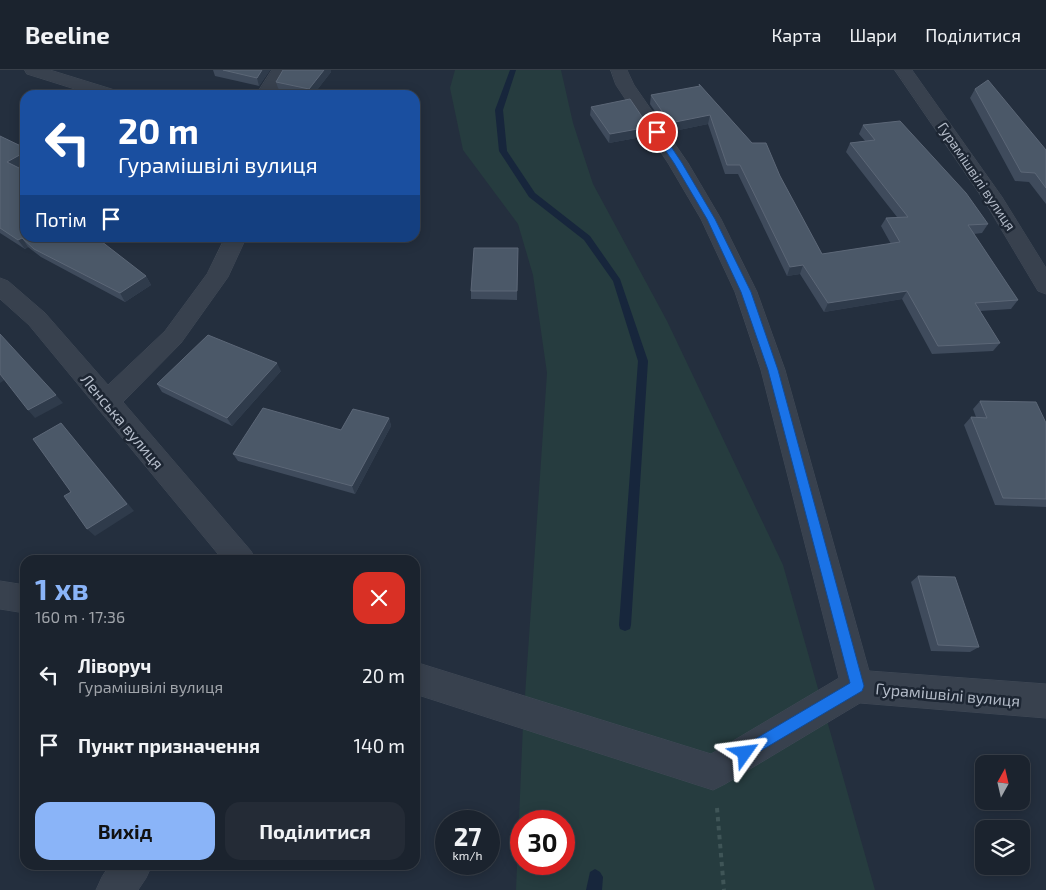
<!DOCTYPE html>
<html lang="uk">
<head>
<meta charset="utf-8">
<style>
	:root { --surface:#1b232e; --page:#242b36; --text:#f1f3f6; --muted:#a0a4aa; --line:#39404a; --accent:#8ab4f8 }
	body { margin:0; font-family:"Exo 2",sans-serif; background:var(--page); color:var(--text); height:100vh; display:flex; flex-direction:column; font-size:19px; white-space:nowrap }
	* { box-sizing:border-box; margin:0 }
	p { font-size:16px; color:var(--muted) }
	.icon { flex:none; width:28px; height:28px; fill:none; stroke:currentColor; stroke-width:2; stroke-linecap:round; stroke-linejoin:round }
	.map { position:relative; flex:1; overflow:hidden }
	.drawer { position:absolute; left:20px; top:485px; width:400px; height:315px; display:flex; flex-direction:column; background:var(--surface); border-radius:15px; box-shadow:0 2px 12px #0003,0 0 0 1px var(--line) }
	.drawer>* { flex:none }
	.hud { position:absolute; left:20px; top:20px; width:400px; height:152px; border-radius:15px; box-shadow:0 2px 12px #0003,0 0 0 1px var(--line); background:#1a4fa0; color:#fff; overflow:hidden }
	.needle { width:32px; rotate:8deg }
	.controls { position:absolute; left:975px; top:685px; display:grid; gap:10px }
	.controls a { display:grid; place-items:center; width:55px; height:55px; border-radius:10px; background:var(--surface); box-shadow:0 2px 12px #0003,0 0 0 1px var(--line); font-size:25px }
	.speed { position:absolute; left:435px; top:740px; display:flex; gap:10px; font-size:25px; font-weight:700; text-align:center }
	.speed>* { display:grid; place-content:center; width:65px; height:65px; border-radius:50%; background:var(--surface); box-shadow:0 2px 12px #0003,0 0 0 1px var(--line); line-height:1 }
	.speed small { font-size:12px; font-weight:400 }
	.speed .limit { border:8px solid #d22; background:#fff; color:#111 }
	.pin { position:absolute; display:grid; place-items:center; width:42px; height:42px; color:#fff; margin:-21px; border:2px solid #fff; border-radius:50%; box-shadow:0 1px 5px #0007 }
	.me { position:absolute; width:55px; margin:-28px; rotate:59deg; stroke-linejoin:round; filter:drop-shadow(0 0 4px #0008) }
	.turn { display:flex; align-items:center; gap:18px; height:105px; padding:0 15px; font-size:22px }
	.turn .icon { width:65px; height:65px; stroke-width:2.5 }
	.turn b { display:block; font-size:35px; line-height:42px }
	.then { display:flex; align-items:center; height:48px; padding:0 15px; background:#0003; gap:10px; font-size:19px }
	.round { display:grid; place-items:center; flex:none; width:52px; height:52px; border-radius:15px; background:var(--page) }
	.headline { display:flex; align-items:center; justify-content:space-between; height:85px; padding:0 15px }
	h1 { font-size:30px; font-weight:700; line-height:38px; color:var(--accent) }
	.button { display:flex; gap:10px; margin-top:auto; padding:10px 15px }
	.button a { flex:1; height:58px; border-radius:15px; background:var(--accent); color:#111; font-size:20px; font-weight:700; line-height:58px; text-align:center }
	.button a+a { background:var(--page); color:var(--text) }
	ul { padding:0; list-style:none }
	li { display:flex; align-items:center; gap:15px; height:70px; padding:0 15px }
	li div { flex:1 }
	li b { display:block; font-size:19px }
	li em { font-style:normal }
	header { display:flex; align-items:center; gap:30px; box-sizing:border-box; height:70px; padding:0 25px; background:var(--surface); border-bottom:1px solid var(--line) }
	header strong { font-size:24px }
	nav { display:flex; gap:28px; margin-inline-start:auto; font-size:18px }
	.map>svg:first-child { display:block }
</style>
</head>
<body>
<header>
<strong>Beeline</strong>
<nav><a>Карта</a><a>Шари</a><a>Поділитися</a></nav>
</header>
<div class="map">
<svg width="1046" height="820" viewBox="0 0 1046 820">
	<rect width="100%" height="100%" fill="#242f3e"/>
	<path fill="#263c3f" fill-rule="evenodd" d="M455,0H561L573,53L593,114L667,251L783,495L875,820H516L523,655L547,303L533,205L518,154L463,80L450,18ZM521,751H564V794H521Z"/>
	<g fill="none" stroke-linecap="round" stroke-linejoin="round">
		<g fill="#17263c" fill-rule="evenodd">
			<path d="M510,0H516L503,40L507,81L535,123L590,166L620,209L648,291L631,555L630,559L625,561L620,559L619,555L638,291L613,211L584,170L529,127L499,81L495,40Z"/>
			<path d="M595,799L600,802L603,807L602,820H586L590,802Z"/>
		</g>
		<g stroke="#414a57" stroke-width="1">
			<g id="street">
				<path d="M25,0H50L118,21L121,25H94L27,4Z"/>
				<path d="M272,0H288L274,25H256Z"/>
				<path d="M611,0H627L634,15L688,93L721,149L757,222L785,300L869,601L1046,614V648L860,633L725,714L713,720L415,624V592L711,684L839,608L761,300L735,222L701,149L668,93L616,15Z"/>
				<path d="M895,0H912L1002,127L1046,198V224L1038,221L985,132Z"/>
				<path d="M225,168H246L228,207L181,273L123,332L251,481L256,490H223L29,255L0,229V208L8,211L45,243L108,315L165,261L207,204Z"/>
				<path d="M0,511L25,515V543L0,539Z"/>
				<path d="M110,795H152L146,808L138,820H96L102,807Z"/>
			</g>
		</g>
		<path stroke="#3f5557" stroke-width="4" stroke-dasharray="4.5 4.5" stroke-linecap="butt" d="M717,738L724,820"/>
		<use href="#street" fill="#38414e" fill-rule="evenodd"/>
	</g>
	<g fill="#3f4b5c">
		<path d="M213,0H270L259,16L215,6Z"/>
		<path d="M283,0H331V2L313,25H298L279,21L276,12Z"/>
		<path d="M699,14L780,106L822,184L891,174L881,156L886,148L897,147L846,82L850,73L865,71L859,64L863,55L988,154L982,163L974,164L1018,230L1011,239L980,241L1000,273L993,281L932,284L902,229L824,242L800,204L787,206L738,104H725L708,54L669,62L650,34L651,25L699,17Z"/>
		<path d="M975,19L1046,80V134L1029,112L1015,111L970,28Z"/>
		<path d="M591,37L647,66L609,73L590,45Z"/>
		<path d="M0,66L25,78V94L18,98L25,168L146,206L151,215L125,232L41,187L28,177L25,179L0,163Z"/>
		<path d="M518,178L517,230L471,229V221Z"/>
		<path d="M281,301L232,356L162,322L157,314Z"/>
		<path d="M980,331L1046,353V437L995,435L964,355L971,347H976L973,339Z"/>
		<path d="M389,348L391,356L355,424L238,391L233,384L341,360Z"/>
		<path d="M918,506L979,577L970,582L931,581L911,512Z"/>
	</g>
	<g fill="#2f3b4b">
		<path d="M262,0H270L259,16L257,8Z"/>
		<path d="M324,0H331V2L313,25H310L309,19Z"/>
		<path d="M710,45L708,54L669,62L670,53Z"/>
		<path d="M649,57L647,66L609,73L610,64Z"/>
		<path d="M25,82V94L13,101L7,92Z"/>
		<path d="M22,168L28,177L25,179L18,170Z"/>
		<path d="M803,195L800,204L787,206L790,197Z"/>
		<path d="M146,206L151,215L125,232L120,223Z"/>
		<path d="M907,221L902,229L824,242L828,233Z"/>
		<path d="M277,293L281,301L232,356L227,348Z"/>
		<path d="M0,303L6,309L0,313Z"/>
		<path d="M56,325L63,333L35,348L28,340Z"/>
		<path d="M389,348L391,356L355,424L352,416Z"/>
		<path d="M61,353L134,441L95,466L87,459Z"/>
		<path d="M365,795H369L367,800L363,799Z"/>
	</g>
	<g fill="#4b5868" stroke="#5c6777">
		<path d="M223,0H262L257,8Z"/>
		<path d="M283,0H324L309,19L276,12Z"/>
		<path d="M988,10L1046,80V118L1035,103L1021,102L975,19Z"/>
		<path d="M699,14L752,73H766L780,106L822,184L900,172L886,148L908,147L850,73L875,70L863,55L900,51L966,123L988,154L968,155L1018,230L975,233L1000,273L938,276L907,221L828,233L803,195L790,197L740,95H727L710,45L670,53L651,25L700,16Z"/>
		<path d="M630,29L649,57L610,64L591,37Z"/>
		<path d="M0,66L25,78V82L7,92L25,101V168H97L146,206L120,223L34,179L22,168L18,170L0,158Z"/>
		<path d="M474,178H518L517,221H471Z"/>
		<path d="M0,264L56,325L28,340L0,304Z"/>
		<path d="M208,265L277,293L227,348L157,314Z"/>
		<path d="M980,331L1036,332L1046,353V429L1003,428L971,347L987,348Z"/>
		<path d="M263,338L341,360L353,339L389,348L352,416L233,384Z"/>
		<path d="M61,353L127,434L87,459L64,426L71,422L33,369Z"/>
		<path d="M918,506L955,507L979,577L938,575Z"/>
		<path d="M355,795H365L363,799Z"/>
	</g>
	<path fill="#1a73e8" stroke="#114b97" d="M654,60H660L682,93L715,149L751,222L778,300L864,616L862,621L745,690L740,688L738,683L740,678L850,613L768,300L741,222L707,149L674,93L653,62Z"/>
	<g text-anchor="middle" dominant-baseline="central" stroke-width="5" stroke-linejoin="round" paint-order="stroke">
		<g font-size="14" fill="#b4bcc9" stroke="#1d2633">
			<text transform="translate(977 106) rotate(56)">Гурамішвілі вулиця</text>
		</g>
		<g font-size="16" fill="#b4bcc9" stroke="#1d2633">
			<text transform="translate(123 351) rotate(50)">Ленська вулиця</text>
			<text transform="translate(948 624) rotate(5)">Гурамішвілі вулиця</text>
		</g>
	</g>
</svg>
<div class="controls">
<a><svg class="needle" viewBox="-14 -14 28 28"><path d="M0-13l5 13h-10z" fill="#e53935"/><path d="M0 13l5-13h-10z" fill="#a0a4aa"/></svg></a>
<a><svg class="icon" aria-label="layers" viewBox="0 0 24 24"><path d="M12 4l9 5-9 5-9-5zM3 14l9 5 9-5"/></svg></a>
</div>
<div class="speed"><div>27<small>km/h</small></div><div class="limit">30</div></div>
<div class="pin" style="left:657px;top:62px;background:#d93025"><svg class="icon" aria-label="arrive" viewBox="0 0 24 24"><path d="M6 21V4h12l-3 4 3 4H6"/></svg></div>
<svg class="me" style="left:745px;top:683px" viewBox="-20 -20 40 40"><path d="M0-17L14 15 0 8-14 15z" fill="#1a73e8" stroke="#fff" stroke-width="4"/></svg>
<div class="hud">
<div class="turn"><svg class="icon" aria-label="left" viewBox="0 0 24 24"><path d="M17 20v-9H6M10 6l-5 5 5 5"/></svg><div><b>20 m</b>Гурамішвілі вулиця</div></div>
<div class="then">Потім<svg class="icon" aria-label="arrive" viewBox="0 0 24 24"><path d="M6 21V4h12l-3 4 3 4H6"/></svg></div>
</div>
<section class="drawer">
<div class="headline"><div><h1>1 хв</h1><p>160 m · 17:36</p></div><a class="round" style="background:#d93025;color:#fff"><svg class="icon" aria-label="close" viewBox="0 0 24 24"><path d="M6 6l12 12M18 6L6 18"/></svg></a></div>
<ul>
<li><svg class="icon" aria-label="left" viewBox="0 0 24 24"><path d="M17 20v-9H6M10 6l-5 5 5 5"/></svg><div><b>Ліворуч</b><p>Гурамішвілі вулиця</p></div><em>20 m</em></li>
<li><svg class="icon" aria-label="arrive" viewBox="0 0 24 24"><path d="M6 21V4h12l-3 4 3 4H6"/></svg><div><b>Пункт призначення</b></div><em>140 m</em></li>
</ul>
<div class="button"><a>Вихід</a><a>Поділитися</a></div>
</section>
</div>
</body>
</html>
